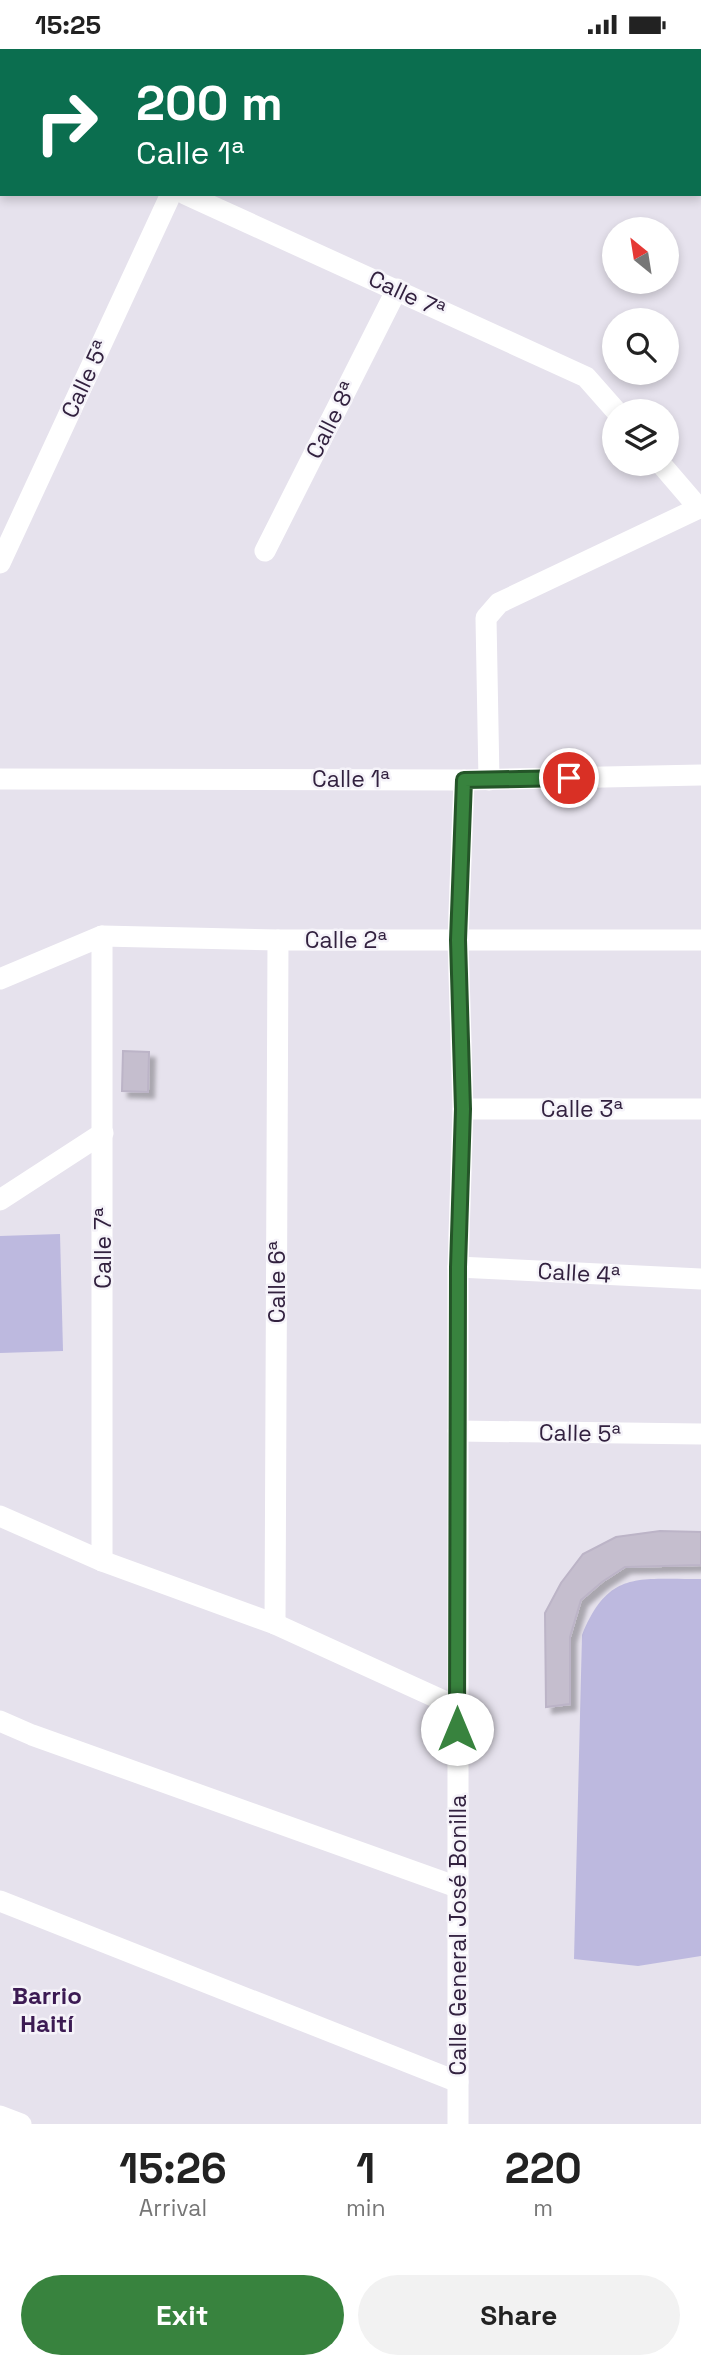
<!DOCTYPE html>
<html lang="en">
<head>
<meta charset="utf-8">
<style>
	:root { --surface:#fff; --page:#f2f2f2; --text:#222; --muted:#767676; --accent:#38833e }
	body { margin:0; font-family:"Space Grotesk",sans-serif; background:var(--page); color:var(--text); height:100vh; display:flex; flex-direction:column; font-size:26px; white-space:nowrap }
	* { box-sizing:border-box; margin:0 }
	p { font-size:23px; color:var(--muted) }
	.icon { flex:none; width:38px; height:38px; fill:none; stroke:currentColor; stroke-width:2; stroke-linecap:round; stroke-linejoin:round }
	.map { position:relative; height:2075px; overflow:hidden }
	.panel { display:flex; flex-direction:column; background:var(--surface); flex:1 }
	.panel>* { flex:none }
	.banner { position:absolute; left:0px; top:0px; width:702px; height:147px; box-shadow:0 4px 10px #0003; background:#0b6e4f; color:#fff; overflow:hidden }
	.needle { width:46px; rotate:330deg }
	.tools { position:absolute; left:602px; top:168px; display:grid; gap:14px }
	.tools a { display:grid; place-items:center; width:77px; height:77px; border-radius:50%; background:var(--surface); box-shadow:0 4px 10px #0003; font-size:35px }
	.pin { position:absolute; display:grid; place-items:center; width:60px; height:60px; color:#fff; margin:-30px; border:4px solid #fff; border-radius:50%; box-shadow:0 2px 7px #0007 }
	.me { position:absolute; width:77px; margin:-38px; rotate:0deg; stroke-linejoin:round; filter:drop-shadow(0 0 5px #0008) }
	.turn { display:flex; align-items:center; gap:24px; height:147px; padding:0 21px; font-size:32px }
	.turn .icon { width:91px; height:91px; stroke-width:2.5 }
	.turn b { display:block; font-size:49px; line-height:60px }
	.eta { display:flex; justify-content:space-evenly; align-items:center; height:119px; text-align:center }
	.eta b { font-size:42px; font-weight:700; line-height:49px }
	.action { display:flex; gap:14px; margin-top:auto; padding:14px 21px }
	.action a { flex:1; height:80px; border-radius:42px; background:var(--accent); color:#fff; font-size:28px; font-weight:700; line-height:80px; text-align:center }
	.action a+a { background:var(--page); color:var(--text) }
	.status { display:flex; justify-content:space-between; align-items:center; height:49px; padding:0 35px; background:var(--surface); direction:ltr }
	.status svg { height:19px; fill:currentColor }
	.map>svg:first-child { display:block }
</style>
</head>
<body>
<div class="status"><b>15:25</b><svg viewBox="0 0 49 12"><path d="M0 12V9h3v3zM5 12V6h3v6zM10 12V3h3v9zM15 12V0h3v12zM26 1h20v11H26zM47 4h2v5h-2z"/></svg></div>
<div class="map">
<svg width="701" height="2075" viewBox="0 0 701 2075">
	<defs>
		<filter id="shadow"><feDropShadow dx="6" dy="6" stdDeviation="2" flood-color="#0004"/></filter>
	</defs>
	<rect width="100%" height="100%" fill="#e6e2ed"/>
	<g fill="#bdb9df">
		<path d="M60,1185L63,1302L0,1304V1187Z"/>
		<path d="M701,1530V1907L638,1917L574,1910L582,1586C609,1520 639,1531 701,1530Z"/>
	</g>
	<g fill="#c5bece" stroke="#bcb4c7" stroke-width="2" filter="url(#shadow)">
		<path d="M123,1002L149,1003L148,1043L122,1042Z"/>
		<path d="M660,1482L701,1483V1516L625,1518L602,1533L581,1551L570,1588V1655L546,1658L545,1564L561,1534L583,1505L616,1488Z"/>
	</g>
	<g fill="none" stroke-linecap="round" stroke-linejoin="round">
		<g stroke="#fff" stroke-width="21">
			<path d="M451,0L455,2"/>
			<path d="M244,2L245,0"/>
			<path d="M0,55H2"/>
			<path d="M0,79L2,76"/>
			<path d="M700,113H701"/>
			<path d="M185,145L586,328L616,362"/>
			<path d="M661,415L698,458"/>
			<path d="M265,502L397,240"/>
			<path d="M0,514L171,145"/>
			<path d="M0,730L464,731L701,726"/>
			<path d="M489,731L486,569L499,554L701,458"/>
			<path d="M0,930L102,887L278,891H701"/>
			<path d="M463,1060H701"/>
			<path d="M0,1151L103,1084"/>
			<path d="M458,1218L701,1230"/>
			<path d="M458,1382L701,1385"/>
			<path d="M0,1467L102,1512L275,1575L457,1658"/>
			<path d="M102,1512V887"/>
			<path d="M275,1575L278,891"/>
			<path d="M0,1672L32,1686L457,1838"/>
			<path d="M0,1852L458,2033"/>
			<path d="M0,2067L21,2075"/>
			<path d="M458,2075V1218L463,1060L458,891L464,731"/>
		</g>
	</g>
	<g fill="none" stroke-linecap="round" stroke-linejoin="round">
		<g stroke="#245528" stroke-width="18">
			<path id="route" d="M457,1680L458,1218L463,1060L458,891L464,731L569,729"/>
		</g>
		<use href="#route" stroke="#38833e" stroke-width="12"/>
	</g>
	<g text-anchor="middle" dominant-baseline="central" stroke-width="5" stroke-linejoin="round" paint-order="stroke">
		<g font-size="23" fill="#32213f" stroke="#f5f3f9">
			<text transform="translate(407 245) rotate(25)">Calle 7ª</text>
			<text transform="translate(85 330) rotate(-65)">Calle 5ª</text>
			<text transform="translate(331 371) rotate(-63)">Calle 8ª</text>
			<text x="351" y="730">Calle 1ª</text>
			<text x="346" y="891">Calle 2ª</text>
			<text x="582" y="1060">Calle 3ª</text>
			<text transform="translate(103 1199) rotate(-90)">Calle 7ª</text>
			<text transform="translate(579 1224) rotate(3)">Calle 4ª</text>
			<text transform="translate(277 1233) rotate(-90)">Calle 6ª</text>
			<text transform="translate(580 1384) rotate(1)">Calle 5ª</text>
			<text transform="translate(458 1886) rotate(-90)">Calle General José Bonilla</text>
		</g>
		<g font-size="24" font-weight="bold" fill="#3c1b53" stroke="#f5f3f9">
			<text x="47" y="1946">Barrio<tspan x="47" dy="28">Haití</tspan></text>
		</g>
	</g>
</svg>
<div class="tools">
<a><svg class="needle" viewBox="-14 -14 28 28"><path d="M0-13l5 13h-10z" fill="#e53935"/><path d="M0 13l5-13h-10z" fill="#767676"/></svg></a>
<a><svg class="icon" aria-label="search" viewBox="0 0 24 24"><circle cx="10" cy="10" r="6"/><path d="M15 15l6 6"/></svg></a>
<a><svg class="icon" aria-label="layers" viewBox="0 0 24 24"><path d="M12 4l9 5-9 5-9-5zM3 14l9 5 9-5"/></svg></a>
</div>
<div class="pin" style="left:569px;top:729px;background:#d93025"><svg class="icon" aria-label="arrive" viewBox="0 0 24 24"><path d="M6 21V4h12l-3 4 3 4H6"/></svg></div>
<svg class="me" style="left:457px;top:1680px" viewBox="-20 -20 40 40"><circle r="19" fill="#fff"/><path d="M0-13L10 11 0 6-10 11z" fill="#38833e"/></svg>
<div class="banner">
<div class="turn"><svg class="icon" aria-label="right" viewBox="0 0 24 24"><path d="M7 20v-9h11M14 6l5 5-5 5"/></svg><div><b>200 m</b>Calle 1ª</div></div>
</div>
</div>
<section class="panel">
<div class="eta">
<div><b>15:26</b><p>Arrival</p></div>
<div><b>1</b><p>min</p></div>
<div><b>220</b><p>m</p></div>
</div>
<div class="action"><a>Exit</a><a>Share</a></div>
</section>
</body>
</html>
